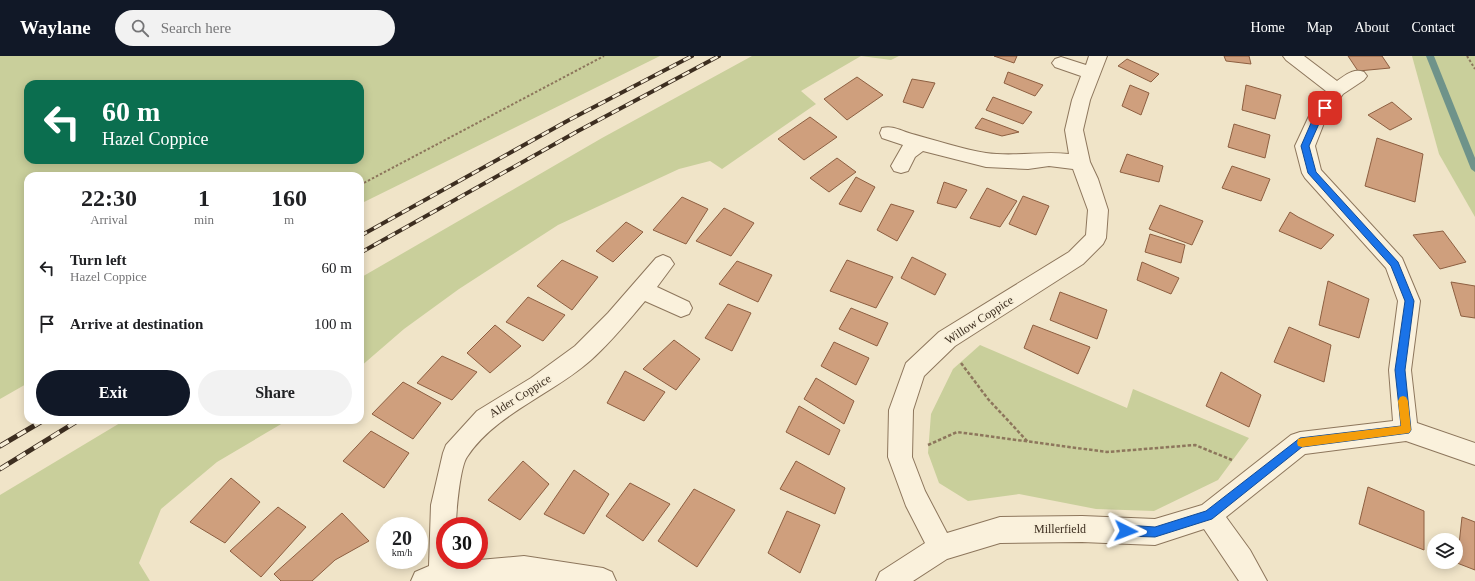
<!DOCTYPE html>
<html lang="en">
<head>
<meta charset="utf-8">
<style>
	:root { --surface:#fff; --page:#f2f2f2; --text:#202124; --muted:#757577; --accent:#111827 }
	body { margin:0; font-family:"Times New Roman",serif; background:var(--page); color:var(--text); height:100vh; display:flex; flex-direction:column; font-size:15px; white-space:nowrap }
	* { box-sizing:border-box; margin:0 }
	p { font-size:13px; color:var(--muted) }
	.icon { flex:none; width:22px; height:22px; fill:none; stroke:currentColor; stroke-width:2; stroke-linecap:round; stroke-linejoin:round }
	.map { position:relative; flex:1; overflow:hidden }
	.side { position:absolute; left:24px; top:116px; width:340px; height:252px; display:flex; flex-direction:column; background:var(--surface); border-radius:12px; box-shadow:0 2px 10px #0003 }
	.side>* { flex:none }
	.guide { position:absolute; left:24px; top:24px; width:340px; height:84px; border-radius:12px; box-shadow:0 2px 10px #0003; background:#0b6e4f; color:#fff; overflow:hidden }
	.controls { position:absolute; left:1427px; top:477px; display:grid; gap:8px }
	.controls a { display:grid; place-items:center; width:36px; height:36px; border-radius:50%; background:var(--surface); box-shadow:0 2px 10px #0003; font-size:20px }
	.speed { position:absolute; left:376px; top:461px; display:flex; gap:8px; font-size:20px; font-weight:700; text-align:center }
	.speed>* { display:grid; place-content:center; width:52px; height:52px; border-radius:50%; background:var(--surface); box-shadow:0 2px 10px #0003; line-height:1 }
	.speed small { font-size:10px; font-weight:400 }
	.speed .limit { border:6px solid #d22; background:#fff; color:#111 }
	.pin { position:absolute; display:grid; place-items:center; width:34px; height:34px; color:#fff; margin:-17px; border-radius:8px; box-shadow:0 2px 6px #0006 }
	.me { position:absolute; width:44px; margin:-22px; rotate:93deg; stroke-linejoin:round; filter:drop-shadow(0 0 3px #0008) }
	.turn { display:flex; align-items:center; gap:14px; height:84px; padding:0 12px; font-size:18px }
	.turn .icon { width:52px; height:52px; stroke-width:2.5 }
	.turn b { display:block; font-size:28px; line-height:34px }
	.eta { display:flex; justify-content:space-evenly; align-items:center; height:68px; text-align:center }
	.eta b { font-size:24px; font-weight:700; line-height:28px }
	.button { display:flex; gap:8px; margin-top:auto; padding:8px 12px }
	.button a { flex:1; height:46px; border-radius:24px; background:var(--accent); color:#fff; font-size:16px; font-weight:700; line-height:46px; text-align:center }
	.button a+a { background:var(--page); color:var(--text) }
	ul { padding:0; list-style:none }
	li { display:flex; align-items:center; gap:12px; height:56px; padding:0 12px }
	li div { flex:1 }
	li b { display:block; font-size:15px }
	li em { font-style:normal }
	header { display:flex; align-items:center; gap:24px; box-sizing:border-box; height:56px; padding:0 20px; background:var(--accent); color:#fff }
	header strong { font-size:19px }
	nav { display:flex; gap:22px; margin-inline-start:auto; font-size:14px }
	.search { width:280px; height:36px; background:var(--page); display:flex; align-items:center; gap:10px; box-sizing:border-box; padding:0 14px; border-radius:22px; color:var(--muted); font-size:15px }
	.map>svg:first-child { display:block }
</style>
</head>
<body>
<header>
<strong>Waylane</strong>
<div class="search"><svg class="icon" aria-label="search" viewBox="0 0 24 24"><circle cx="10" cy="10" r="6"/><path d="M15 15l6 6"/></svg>Search here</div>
<nav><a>Home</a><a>Map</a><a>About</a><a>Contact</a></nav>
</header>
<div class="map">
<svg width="1475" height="525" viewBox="0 0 1475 525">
	<rect width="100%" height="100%" fill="#f0e4c8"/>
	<g fill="#c9cf9b" fill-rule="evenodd">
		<path d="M0,0H660L360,148V120H28V327L0,343ZM28,28H360V104H28Z"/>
		<path d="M752,0H899L891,4L861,0L801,35L816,48L722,113L710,105L679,113L558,169L459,233L404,273L360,311V222L602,82Z"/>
		<path d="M1412,0H1475V161L1439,98Z"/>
		<path d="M980,289L1127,352L1133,333L1249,382L1218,424L1154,455L1096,453L1019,438L968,445L939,427L928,397L931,358L953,313Z"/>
		<path d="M125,364H288L217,406L161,453L139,507L150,525H0V439Z"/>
	</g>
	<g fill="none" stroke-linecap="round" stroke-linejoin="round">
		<path fill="#6f938a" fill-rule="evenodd" d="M1426,0H1434L1475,102V116L1471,113Z"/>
	</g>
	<g fill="#cf9f7d" stroke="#8d5f41">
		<path d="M994,0H1017L1014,7Z"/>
		<path d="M1224,0H1249L1251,8L1226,5Z"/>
		<path d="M1348,0H1382L1390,12L1358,15Z"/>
		<path d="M1127,3L1159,18L1151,26L1118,10Z"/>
		<path d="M1008,16L1043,29L1035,40L1004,27Z"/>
		<path d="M857,21L883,39L847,64L824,43Z"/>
		<path d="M912,23L935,27L923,52L903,46Z"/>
		<path d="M1130,29L1149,37L1141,59L1122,50Z"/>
		<path d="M1246,29L1281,39L1275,63L1242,54Z"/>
		<path d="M993,41L1032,56L1023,68L986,54Z"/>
		<path d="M1392,46L1412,63L1390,74L1368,59Z"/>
		<path d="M810,61L837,81L804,104L778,83Z"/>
		<path d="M982,62L1019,76L1002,80L975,72Z"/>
		<path d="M1234,68L1270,79L1265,102L1228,91Z"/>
		<path d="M1377,82L1423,98L1415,146L1365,130Z"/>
		<path d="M1127,98L1163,110L1159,126L1120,116Z"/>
		<path d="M837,102L856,116L829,136L810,122Z"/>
		<path d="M1232,110L1270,123L1261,145L1222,132Z"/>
		<path d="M856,121L875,131L861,156L839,148Z"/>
		<path d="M944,126L967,134L956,152L937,147Z"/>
		<path d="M987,132L1017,145L1000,171L970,162Z"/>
		<path d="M1023,140L1049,150L1036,179L1009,168Z"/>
		<path d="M682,141L708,153L686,188L653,174Z"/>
		<path d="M891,148L914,155L897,185L877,174Z"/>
		<path d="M1160,149L1203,165L1192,189L1149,173Z"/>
		<path d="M724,152L754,167L731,200L696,185Z"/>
		<path d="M1290,156L1298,161L1334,179L1321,193L1279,175Z"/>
		<path d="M626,166L643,176L613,206L596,195Z"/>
		<path d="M1443,175L1466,206L1440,213L1413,179Z"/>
		<path d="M1150,178L1185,189L1181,207L1145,196Z"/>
		<path d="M912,201L946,218L935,239L901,222Z"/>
		<path d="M562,204L598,221L572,254L537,230Z"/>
		<path d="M847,204L893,221L876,252L830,235Z"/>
		<path d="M737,205L772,219L758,246L719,228Z"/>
		<path d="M1142,206L1179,222L1171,238L1137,224Z"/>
		<path d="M1328,225L1369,243L1359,282L1319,269Z"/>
		<path d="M1451,226L1475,230V262L1461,260Z"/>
		<path d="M1060,236L1107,254L1097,283L1050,264Z"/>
		<path d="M528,241L565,259L543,285L506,266Z"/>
		<path d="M728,248L751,257L732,295L705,282Z"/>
		<path d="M851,252L888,267L877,290L839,273Z"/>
		<path d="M495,269L521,290L490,317L467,297Z"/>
		<path d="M1033,269L1090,291L1078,318L1024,292Z"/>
		<path d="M1289,271L1331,289L1324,326L1274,306Z"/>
		<path d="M674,284L700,303L676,334L643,313Z"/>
		<path d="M834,286L869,302L856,329L821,310Z"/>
		<path d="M442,300L477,316L452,344L417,327Z"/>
		<path d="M625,315L665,336L644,365L607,347Z"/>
		<path d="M1221,316L1261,339L1249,371L1206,350Z"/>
		<path d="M816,322L854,345L844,368L804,343Z"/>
		<path d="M403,326L441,347L413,383L372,358Z"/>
		<path d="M799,350L840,374L829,399L786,376Z"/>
		<path d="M371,375L409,397L384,432L343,405Z"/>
		<path d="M523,405L549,428L520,464L488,444Z"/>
		<path d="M796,405L845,432L835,458L780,433Z"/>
		<path d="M574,414L609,438L584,478L544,458Z"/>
		<path d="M231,422L260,446L225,487L190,466Z"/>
		<path d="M630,427L670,448L643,485L606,460Z"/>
		<path d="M1368,431L1424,455V494L1359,468Z"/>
		<path d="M694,433L735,454L697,511L658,485Z"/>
		<path d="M278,451L306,471L261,521L230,495Z"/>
		<path d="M787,455L820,469L800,517L768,497Z"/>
		<path d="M342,457L369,485L335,504L312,525H281L274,518Z"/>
		<path d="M1462,461L1475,466V514L1457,507Z"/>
	</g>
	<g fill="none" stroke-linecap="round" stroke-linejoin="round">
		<g stroke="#8d765c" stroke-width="2">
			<g id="minor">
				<path d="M1089,0H1107L1090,44L1083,74L1090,106L1098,123L1108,154L1106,182L1103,188L1083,208L955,290L924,320L913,354L912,401L925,435L947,477L1000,461L1082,460L1155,463L1202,449L1291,379L1300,376L1393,365L1389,314L1398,245L1386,212L1305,122L1302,117L1295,90L1309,60L1326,35L1286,4L1283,0H1304L1337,25C1346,19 1353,12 1364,16L1367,20L1364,24L1343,38L1326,62L1315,90L1321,114L1402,202L1420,245L1411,314L1417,367L1475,387V409L1406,385L1305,398L1226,461L1250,494L1267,525H1239L1204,473L1155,489L1082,486L1000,487L947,503L913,525H876L880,516L925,487L906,450L888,401L889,354L906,307L939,276L1069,196L1086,179L1088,154L1073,113L1049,110L1028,113L986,111L923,95L915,101L908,115L901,117L894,115L891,110L903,89L882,82L880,77L882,72C893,69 901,75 912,78C935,84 961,93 986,97C1014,101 1041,95 1069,98L1065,74L1072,44L1081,20L1055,11L1052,7L1055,3L1061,1L1086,9Z"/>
				<path d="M663,199L670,202L674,208L657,231L689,246L692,252L689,258L681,261L645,245C628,265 611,286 591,304C553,338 495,358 467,401C460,411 456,456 456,470H445V504H479L524,500L603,512L612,516L616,525H411L415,516L429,510L431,449L443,397L446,389L477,355L531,322L575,290L608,257L656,202Z"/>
			</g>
		</g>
		<g stroke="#8d765c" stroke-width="2" stroke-dasharray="2.5 2" stroke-linecap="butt">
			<path d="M1467,0L1475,13"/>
			<path d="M360,129L604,0"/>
		</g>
		<g stroke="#8d765c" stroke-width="2.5" stroke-dasharray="3.5 2" stroke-linecap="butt">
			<path d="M961,307L988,343L1028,386"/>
			<path d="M928,389L957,376L1107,396L1195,389L1232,404"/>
		</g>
		<use href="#minor" fill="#faf1dc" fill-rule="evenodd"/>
		<g stroke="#3d2e20" stroke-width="4">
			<g id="rail-far1">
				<path d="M360,180L569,64L692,0"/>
				<path d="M360,197L578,75L719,0"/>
			</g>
		</g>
		<g stroke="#3d2e20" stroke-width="5">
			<g id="rail">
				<path d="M0,390L44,364"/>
				<path d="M0,413L79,364"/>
			</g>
		</g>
		<use href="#rail-far1" stroke="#f7eed8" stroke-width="2.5" stroke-dasharray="8" stroke-linecap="butt"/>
		<use href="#rail" stroke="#f7eed8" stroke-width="3.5" stroke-dasharray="10" stroke-linecap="butt"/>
	</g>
	<path fill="#1a73e8" stroke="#114b97" d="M1325,49L1328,52L1322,61L1309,90L1316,116L1398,206L1414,245L1405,314L1411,374L1409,377L1302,391L1212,463L1155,481L1126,480L1122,478L1121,475L1122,471L1126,469L1155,471L1206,455L1300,382L1401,370L1395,314L1405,245L1391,210L1308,117L1301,90L1315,58L1322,50Z"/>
	<path fill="#f59e0b" d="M1403,340L1406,341L1408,345L1411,374L1409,377L1302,391L1298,390L1297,387L1298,383L1302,382L1401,370L1398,345L1400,341Z"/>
	<g text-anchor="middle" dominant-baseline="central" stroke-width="3" stroke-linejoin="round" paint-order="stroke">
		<g font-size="12" fill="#3d2e20" stroke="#f7eed8">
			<text transform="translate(979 264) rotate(-33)">Willow Coppice</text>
			<text transform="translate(520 340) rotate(-32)">Alder Coppice</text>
			<text x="1060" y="473">Millerfield</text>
		</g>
	</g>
</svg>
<div class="controls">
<a><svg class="icon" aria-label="layers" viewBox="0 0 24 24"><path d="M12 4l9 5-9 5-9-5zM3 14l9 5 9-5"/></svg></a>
</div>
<div class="speed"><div>20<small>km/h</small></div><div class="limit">30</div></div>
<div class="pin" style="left:1325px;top:52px;background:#d93025"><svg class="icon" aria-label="arrive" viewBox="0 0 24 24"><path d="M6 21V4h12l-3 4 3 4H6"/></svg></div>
<svg class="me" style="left:1126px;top:475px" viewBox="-20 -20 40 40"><path d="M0-17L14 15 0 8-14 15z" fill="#1a73e8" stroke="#fff" stroke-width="4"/></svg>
<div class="guide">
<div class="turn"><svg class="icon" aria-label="left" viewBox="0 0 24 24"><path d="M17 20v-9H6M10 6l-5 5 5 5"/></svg><div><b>60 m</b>Hazel Coppice</div></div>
</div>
<section class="side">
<div class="eta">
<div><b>22:30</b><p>Arrival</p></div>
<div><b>1</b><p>min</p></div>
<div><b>160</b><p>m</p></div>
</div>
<ul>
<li><svg class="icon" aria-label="left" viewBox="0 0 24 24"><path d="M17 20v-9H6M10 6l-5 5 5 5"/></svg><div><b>Turn left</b><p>Hazel Coppice</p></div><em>60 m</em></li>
<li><svg class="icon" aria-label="arrive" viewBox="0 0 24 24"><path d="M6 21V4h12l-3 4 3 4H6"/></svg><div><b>Arrive at destination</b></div><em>100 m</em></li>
</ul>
<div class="button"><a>Exit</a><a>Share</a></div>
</section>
</div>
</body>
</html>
